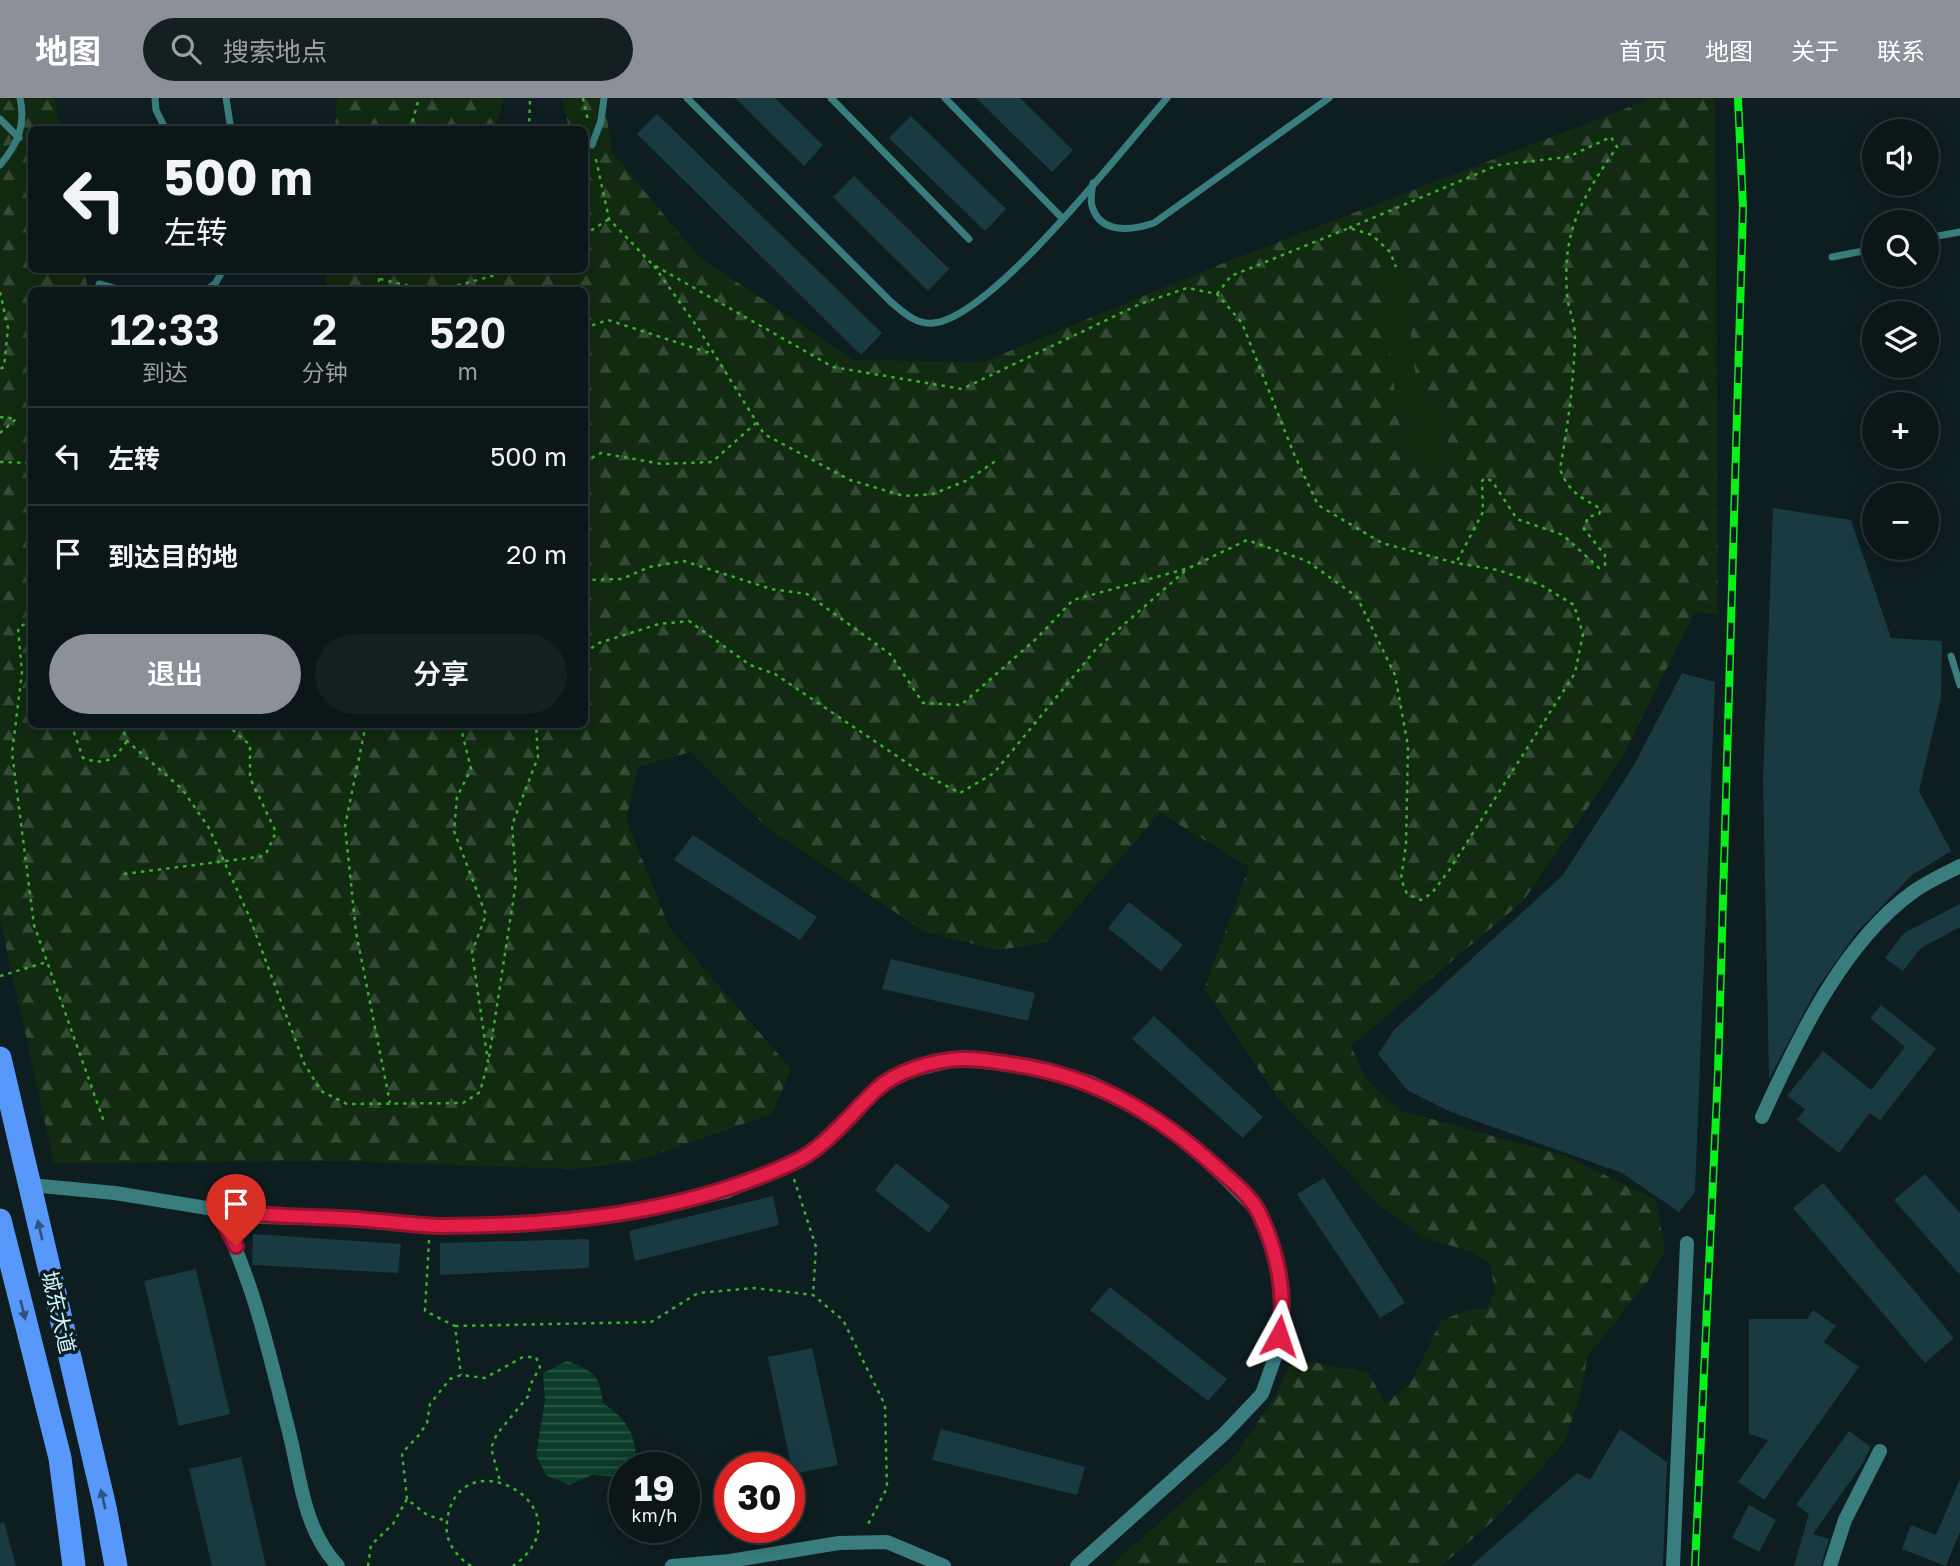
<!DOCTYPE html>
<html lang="zh">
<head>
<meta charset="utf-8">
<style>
	:root { --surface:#0a1618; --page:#131f21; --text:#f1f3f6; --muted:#999fa2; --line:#2a3537; --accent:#8c9099 }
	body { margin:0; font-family:"Golos Text","Noto Sans SC",sans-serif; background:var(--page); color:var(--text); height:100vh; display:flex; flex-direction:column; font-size:26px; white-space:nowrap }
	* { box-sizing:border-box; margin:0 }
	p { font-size:23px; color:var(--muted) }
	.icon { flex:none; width:38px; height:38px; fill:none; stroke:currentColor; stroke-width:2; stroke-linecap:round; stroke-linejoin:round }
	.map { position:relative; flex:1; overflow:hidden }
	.details { position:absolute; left:28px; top:189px; width:560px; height:441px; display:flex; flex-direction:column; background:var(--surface); border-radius:10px; box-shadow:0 4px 18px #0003,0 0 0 2px var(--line) }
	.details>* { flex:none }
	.guide { position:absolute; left:28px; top:28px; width:560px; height:147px; border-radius:10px; box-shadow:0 4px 18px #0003,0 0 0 2px var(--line); background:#0a1618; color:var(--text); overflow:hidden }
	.fabs { position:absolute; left:1862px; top:21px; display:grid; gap:14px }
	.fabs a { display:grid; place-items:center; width:77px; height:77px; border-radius:50%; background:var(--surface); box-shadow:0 4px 18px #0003,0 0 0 2px var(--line); font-size:35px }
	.speed { position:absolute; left:609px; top:1354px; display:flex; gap:14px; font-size:35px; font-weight:700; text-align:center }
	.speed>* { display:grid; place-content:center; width:91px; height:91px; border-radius:50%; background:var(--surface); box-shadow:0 4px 18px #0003,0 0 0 2px var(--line); line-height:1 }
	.speed small { font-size:18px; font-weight:400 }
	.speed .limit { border:10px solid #d22; background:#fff; color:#111 }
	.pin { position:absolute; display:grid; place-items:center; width:60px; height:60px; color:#fff; margin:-72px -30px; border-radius:50% 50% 50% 0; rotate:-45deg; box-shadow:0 0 7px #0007 }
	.pin .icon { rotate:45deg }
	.me { position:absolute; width:77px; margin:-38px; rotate:5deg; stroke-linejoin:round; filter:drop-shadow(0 0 5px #0008) }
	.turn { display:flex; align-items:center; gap:24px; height:147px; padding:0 21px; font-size:32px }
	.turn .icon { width:91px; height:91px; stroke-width:2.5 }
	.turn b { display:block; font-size:49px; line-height:60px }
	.eta { display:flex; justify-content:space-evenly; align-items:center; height:119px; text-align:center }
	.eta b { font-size:42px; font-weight:600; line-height:49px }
	.action { display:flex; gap:14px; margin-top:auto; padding:14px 21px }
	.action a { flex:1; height:80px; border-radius:42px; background:var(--accent); color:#fff; font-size:28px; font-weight:600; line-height:80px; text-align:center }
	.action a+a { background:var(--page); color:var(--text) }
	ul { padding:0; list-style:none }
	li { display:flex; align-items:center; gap:21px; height:98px; padding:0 21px; border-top:2px solid var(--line) }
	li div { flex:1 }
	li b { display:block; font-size:26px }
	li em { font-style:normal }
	header { display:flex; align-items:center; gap:42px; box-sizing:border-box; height:98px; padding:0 35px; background:var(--accent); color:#fff }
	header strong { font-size:33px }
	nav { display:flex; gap:38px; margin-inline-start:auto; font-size:24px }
	.search { width:490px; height:63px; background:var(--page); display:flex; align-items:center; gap:18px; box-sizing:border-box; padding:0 24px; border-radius:38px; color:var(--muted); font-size:26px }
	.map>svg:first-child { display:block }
</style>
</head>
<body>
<header>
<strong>地图</strong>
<div class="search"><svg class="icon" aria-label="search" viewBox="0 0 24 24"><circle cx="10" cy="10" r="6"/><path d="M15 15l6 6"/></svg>搜索地点</div>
<nav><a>首页</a><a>地图</a><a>关于</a><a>联系</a></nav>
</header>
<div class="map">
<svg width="1960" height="1468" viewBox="0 0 1960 1468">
	<defs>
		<pattern id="forest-firs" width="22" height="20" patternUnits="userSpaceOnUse" patternTransform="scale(1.75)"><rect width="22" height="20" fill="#122a11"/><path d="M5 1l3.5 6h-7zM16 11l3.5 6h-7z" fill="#334a35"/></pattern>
		<pattern id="water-rules" width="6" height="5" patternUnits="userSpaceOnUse" patternTransform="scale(1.75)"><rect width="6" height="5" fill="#0a3c29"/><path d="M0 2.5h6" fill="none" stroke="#2c5949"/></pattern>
	</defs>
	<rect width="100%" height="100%" fill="#0d1d20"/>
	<g fill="url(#forest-firs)">
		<path d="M0,0H55L60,31L32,32V172H83L89,192H32V626H584V192H325L326,172H584V32L569,31L562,0H604L612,54L699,159L855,262L983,264L1211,170L1653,0H1715L1718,516L1695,514L1619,665L1523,803L1351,948L1365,979L1399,1012L1566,1058L1656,1102L1665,1153L1648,1183L1587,1259L1582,1290L1565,1344L1494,1422L1441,1468H1110L1234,1359L1276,1297L1292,1260L1369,1275L1385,1305L1410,1286L1441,1223L1467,1212L1487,1211L1495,1191L1490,1167L1470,1153L1424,1140L1377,1105L1278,1000L1204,891L1249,769L1160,715L1046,845L997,852L924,833L770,732L690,654L638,669L626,721L670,831L791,971L772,1016L633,1064L577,1071L338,1063L54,1065L0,821Z"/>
		<path d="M337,0H504L494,31H335Z"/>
	</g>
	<g fill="#122a11">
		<path d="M1403,167L1417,291L1395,294L1380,169Z"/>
		<path d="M1442,295L1450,363L1405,368L1396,300Z"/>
	</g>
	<path fill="url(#water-rules)" d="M567,1263C593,1272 600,1278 603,1305C631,1325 635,1336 637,1370H625V1377L621,1379L592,1377L569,1387L546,1377L536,1357L545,1303L543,1275Z"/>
	<g fill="#1a3a41">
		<path d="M735,0H775L823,47L804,68Z"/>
		<path d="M976,0H1020L1073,52L1052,74Z"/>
		<path d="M657,16L882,235L861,257L637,36Z"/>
		<path d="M911,18L1006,111L985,133L889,40Z"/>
		<path d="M854,78L949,171L928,193L833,99Z"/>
		<path d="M1773,410L1851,422L1891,540L1942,543L1941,599L1919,693L1951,753L1912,777L1857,834L1816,892L1769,981L1763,682Z"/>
		<path d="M1682,575L1715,584L1695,1094L1679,1114L1622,1075L1451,1014L1407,992L1378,956L1394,932L1563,777L1634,667Z"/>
		<path d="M693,737L817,819L800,842L674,762Z"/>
		<path d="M1129,804L1183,847L1161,873L1108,830Z"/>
		<path d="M1960,806V829L1921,850L1903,873L1885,860L1904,835Z"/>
		<path d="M891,861L1035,895L1028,923L882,891Z"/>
		<path d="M1881,907L1936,951L1880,1022L1870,1015L1839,1055L1797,1022L1805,1011L1787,998L1823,953L1871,992L1905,949L1870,920Z"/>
		<path d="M1154,918L1263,1019L1243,1040L1132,941Z"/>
		<path d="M896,1065L950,1108L929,1135L875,1092Z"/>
		<path d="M1925,1076L1960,1115V1177L1894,1102Z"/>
		<path d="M1324,1080L1405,1205L1380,1220L1297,1096Z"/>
		<path d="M1823,1085L1954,1240L1925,1265L1793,1110Z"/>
		<path d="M773,1098L779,1127L635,1163L629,1133Z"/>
		<path d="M253,1136L401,1146L398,1175L252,1167Z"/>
		<path d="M589,1141V1170L440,1177V1145Z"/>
		<path d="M196,1171L230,1316L179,1328L144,1183Z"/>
		<path d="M1110,1189L1227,1281L1208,1303L1090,1212Z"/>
		<path d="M1813,1212L1836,1228L1824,1244L1859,1269L1764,1402L1738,1384L1768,1342L1749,1336V1221H1807Z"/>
		<path d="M812,1250L838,1367L793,1376L768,1259Z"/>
		<path d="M941,1331L1085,1369L1077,1397L932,1362Z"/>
		<path d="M1620,1331L1667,1364L1663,1468H1471L1577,1375L1590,1382Z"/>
		<path d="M1849,1333L1871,1349L1861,1368L1813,1436L1829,1441L1821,1468H1794L1809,1416L1796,1407Z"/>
		<path d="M241,1359L266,1468H212L189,1371Z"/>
		<path d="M1960,1381V1434L1946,1468L1902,1451L1911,1427L1936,1437Z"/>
		<path d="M1749,1407L1776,1422L1759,1454L1732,1440Z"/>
		<path d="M4,1424L16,1468H0V1425Z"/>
	</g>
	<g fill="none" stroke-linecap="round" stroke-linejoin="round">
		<g stroke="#3baf31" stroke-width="2.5" stroke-dasharray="3.5 5" stroke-linecap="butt">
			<path d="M583,0L588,23"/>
			<path d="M410,32L419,0"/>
			<path d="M529,32L530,0"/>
			<path d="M1349,130L1498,67L1568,59L1611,39L1617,49C1582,100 1562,132 1567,196C1568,211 1575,224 1575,238C1574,283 1568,327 1560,371C1569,395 1581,399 1601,411L1599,416L1588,419L1584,431L1605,457V467L1599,470L1563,437L1517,421L1492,383L1485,380L1482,383L1483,414L1456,465"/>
			<path d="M584,137L609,121"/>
			<path d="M654,168L698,230L764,336L850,382L904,398L933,396L968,382L997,362"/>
			<path d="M380,181L427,192"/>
			<path d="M377,192L381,172"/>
			<path d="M441,192L514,172"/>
			<path d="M0,194L8,230L4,269L0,271"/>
			<path d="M1217,196L1231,178L1349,130L1372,137L1390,154L1396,169"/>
			<path d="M584,230L608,222L713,256"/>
			<path d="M0,319L16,321L0,335"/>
			<path d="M0,364L32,365"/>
			<path d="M584,364L601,355L662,366L712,364L756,325"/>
			<path d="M584,482L622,481L649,469L684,463L771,491L807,496L890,556L923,605L961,607L1037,540L1073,502L1189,470L1247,442L1307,463L1357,499L1395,577L1408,648L1406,747L1401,781L1407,796L1421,802L1432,795L1450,771L1575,575L1583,536L1574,507L1541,487L1498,472L1456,465L1382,445L1318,407L1294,356L1242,225L1217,196L1187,190L1140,206L962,291L833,269L652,166L609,121L595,57"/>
			<path d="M32,522L18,530L22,574L12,655L34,827L104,1024"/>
			<path d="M584,555L599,545L659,526L689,523L750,567L775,576L922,675L960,695L994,675L1096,551L1186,472"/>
			<path d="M71,626L83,660C106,668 114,662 127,643"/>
			<path d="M121,626L127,643L182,691L209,730L249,818L304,965L321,993L347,1006L463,1005L480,994L488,964L472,854L486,817L454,733L457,699L471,671L460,626"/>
			<path d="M226,626L250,647V680L276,734L265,758"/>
			<path d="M366,626L345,728L356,834L390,1005"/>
			<path d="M0,878L47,864"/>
			<path d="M489,959L516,784L512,727L538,659L536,626"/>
			<path d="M794,1081L816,1149L813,1197"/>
			<path d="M429,1142L425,1213L455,1228L461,1277"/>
			<path d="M455,1228L651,1224L698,1195L754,1190L813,1197L843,1222L885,1307L887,1390L866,1430"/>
			<path d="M407,1401L402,1355L419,1337L427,1325L430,1306L450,1281L461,1277L485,1280L523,1259H536L540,1269L529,1289L530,1296L497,1336L491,1350L500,1383"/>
			<path d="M368,1468L371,1447L393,1426L407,1401L427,1417L447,1423"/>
			<path d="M471,1468C456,1458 444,1443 447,1424C457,1335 594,1410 513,1468"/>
		</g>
		<g stroke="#397d7e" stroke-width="7">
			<path d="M155,0L156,12L166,32"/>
			<path d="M226,0L231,32"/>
			<path d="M687,0L891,204C903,214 916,227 933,225C992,220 1124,49 1167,0"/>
			<path d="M831,0L969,141"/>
			<path d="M945,0L1062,120"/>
			<path d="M0,21L19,40"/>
			<path d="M592,47L601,23L604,0"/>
			<path d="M0,67C18,46 26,27 20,0"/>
			<path d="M1093,85C1092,92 1090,102 1092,108C1100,137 1133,132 1154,125L1329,0"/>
			<path d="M1927,140L1960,134"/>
			<path d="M1832,159L1874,151"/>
			<path d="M99,186L121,192"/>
			<path d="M206,192L215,186L223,172"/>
			<path d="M1951,558L1960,587"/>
		</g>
		<g stroke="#397d7e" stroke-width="14">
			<path d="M1762,1019C1797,942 1843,844 1913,794C1927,784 1945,776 1960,768"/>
			<path d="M30,1087L115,1095L262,1119L355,1121L435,1128L508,1126L633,1114L725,1094L806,1059L880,988L909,973L959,961L1050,972L1092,985L1135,1007L1191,1046L1258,1113L1277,1165L1283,1214L1274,1262L1262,1296L1224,1336L1077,1468"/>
			<path d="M217,1111C253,1180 269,1255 288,1330C301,1379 302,1429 338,1468"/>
			<path d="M672,1468L730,1463L839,1445L887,1444L944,1468"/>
			<path d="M1673,1468L1687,1145"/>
			<path d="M1830,1468L1845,1422L1880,1353"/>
		</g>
		<g stroke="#5898fb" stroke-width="23">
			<path d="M0,960L105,1409L116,1468"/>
			<path d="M0,1122L60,1360L74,1468"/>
		</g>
		<g stroke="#06f218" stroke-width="8">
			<path id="rail" d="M1695,1468L1718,975L1743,109L1738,0"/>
		</g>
		<use href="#rail" stroke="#0d1d20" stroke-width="5" stroke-dasharray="16" stroke-linecap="butt"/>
		<path stroke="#3baf31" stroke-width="2.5" stroke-dasharray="3.5 5" stroke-linecap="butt" d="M124,776L265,758"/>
	</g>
	<defs><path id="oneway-solid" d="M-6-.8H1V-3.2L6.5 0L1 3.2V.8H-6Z" transform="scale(1.75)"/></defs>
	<g fill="#2f5483">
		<use href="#oneway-solid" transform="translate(40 1132) rotate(-103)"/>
		<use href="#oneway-solid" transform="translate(23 1212) rotate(76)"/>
		<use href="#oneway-solid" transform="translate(103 1401) rotate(-103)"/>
	</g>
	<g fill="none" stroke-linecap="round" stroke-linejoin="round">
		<g stroke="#92132f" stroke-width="18">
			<path id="route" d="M236,1148L217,1111C264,1119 309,1118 356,1121C384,1123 411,1127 439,1128C558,1128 682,1116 792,1065C826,1050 850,1016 877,991C896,973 935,962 960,961C978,960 999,964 1017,967C1095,979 1158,1016 1216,1069C1230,1082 1251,1098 1259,1115C1277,1152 1287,1198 1279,1238"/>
		</g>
		<use href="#route" stroke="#e11d48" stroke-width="12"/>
	</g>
	<g text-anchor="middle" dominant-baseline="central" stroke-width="7" stroke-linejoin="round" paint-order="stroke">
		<g font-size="21" fill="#cef9fe" stroke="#0d1d20">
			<text transform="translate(59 1214) rotate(77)">城东大道</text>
		</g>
	</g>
</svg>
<div class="fabs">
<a><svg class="icon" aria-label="sound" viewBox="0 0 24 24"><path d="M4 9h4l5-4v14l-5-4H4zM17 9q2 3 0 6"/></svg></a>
<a><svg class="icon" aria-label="search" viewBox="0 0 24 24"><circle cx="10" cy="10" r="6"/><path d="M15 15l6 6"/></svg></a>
<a><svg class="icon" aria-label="layers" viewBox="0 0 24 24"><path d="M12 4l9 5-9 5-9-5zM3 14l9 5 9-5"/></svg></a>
<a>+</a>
<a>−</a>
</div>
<div class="speed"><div>19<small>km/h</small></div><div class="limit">30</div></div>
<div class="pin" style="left:236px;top:1148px;background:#d93025"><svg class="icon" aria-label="arrive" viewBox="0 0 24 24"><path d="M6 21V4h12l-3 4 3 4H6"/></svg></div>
<svg class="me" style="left:1279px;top:1238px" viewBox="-20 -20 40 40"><path d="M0-17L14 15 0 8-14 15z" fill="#e11d48" stroke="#fff" stroke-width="4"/></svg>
<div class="guide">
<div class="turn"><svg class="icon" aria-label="left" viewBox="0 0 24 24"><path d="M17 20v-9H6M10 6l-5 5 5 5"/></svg><div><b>500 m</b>左转</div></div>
</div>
<section class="details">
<div class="eta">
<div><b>12:33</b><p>到达</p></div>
<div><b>2</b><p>分钟</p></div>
<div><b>520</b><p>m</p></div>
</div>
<ul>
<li><svg class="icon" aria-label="left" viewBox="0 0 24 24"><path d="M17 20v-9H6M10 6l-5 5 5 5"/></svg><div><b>左转</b></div><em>500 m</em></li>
<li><svg class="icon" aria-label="arrive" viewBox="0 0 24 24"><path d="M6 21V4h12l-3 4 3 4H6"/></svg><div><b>到达目的地</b></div><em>20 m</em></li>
</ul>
<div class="action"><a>退出</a><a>分享</a></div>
</section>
</div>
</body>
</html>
